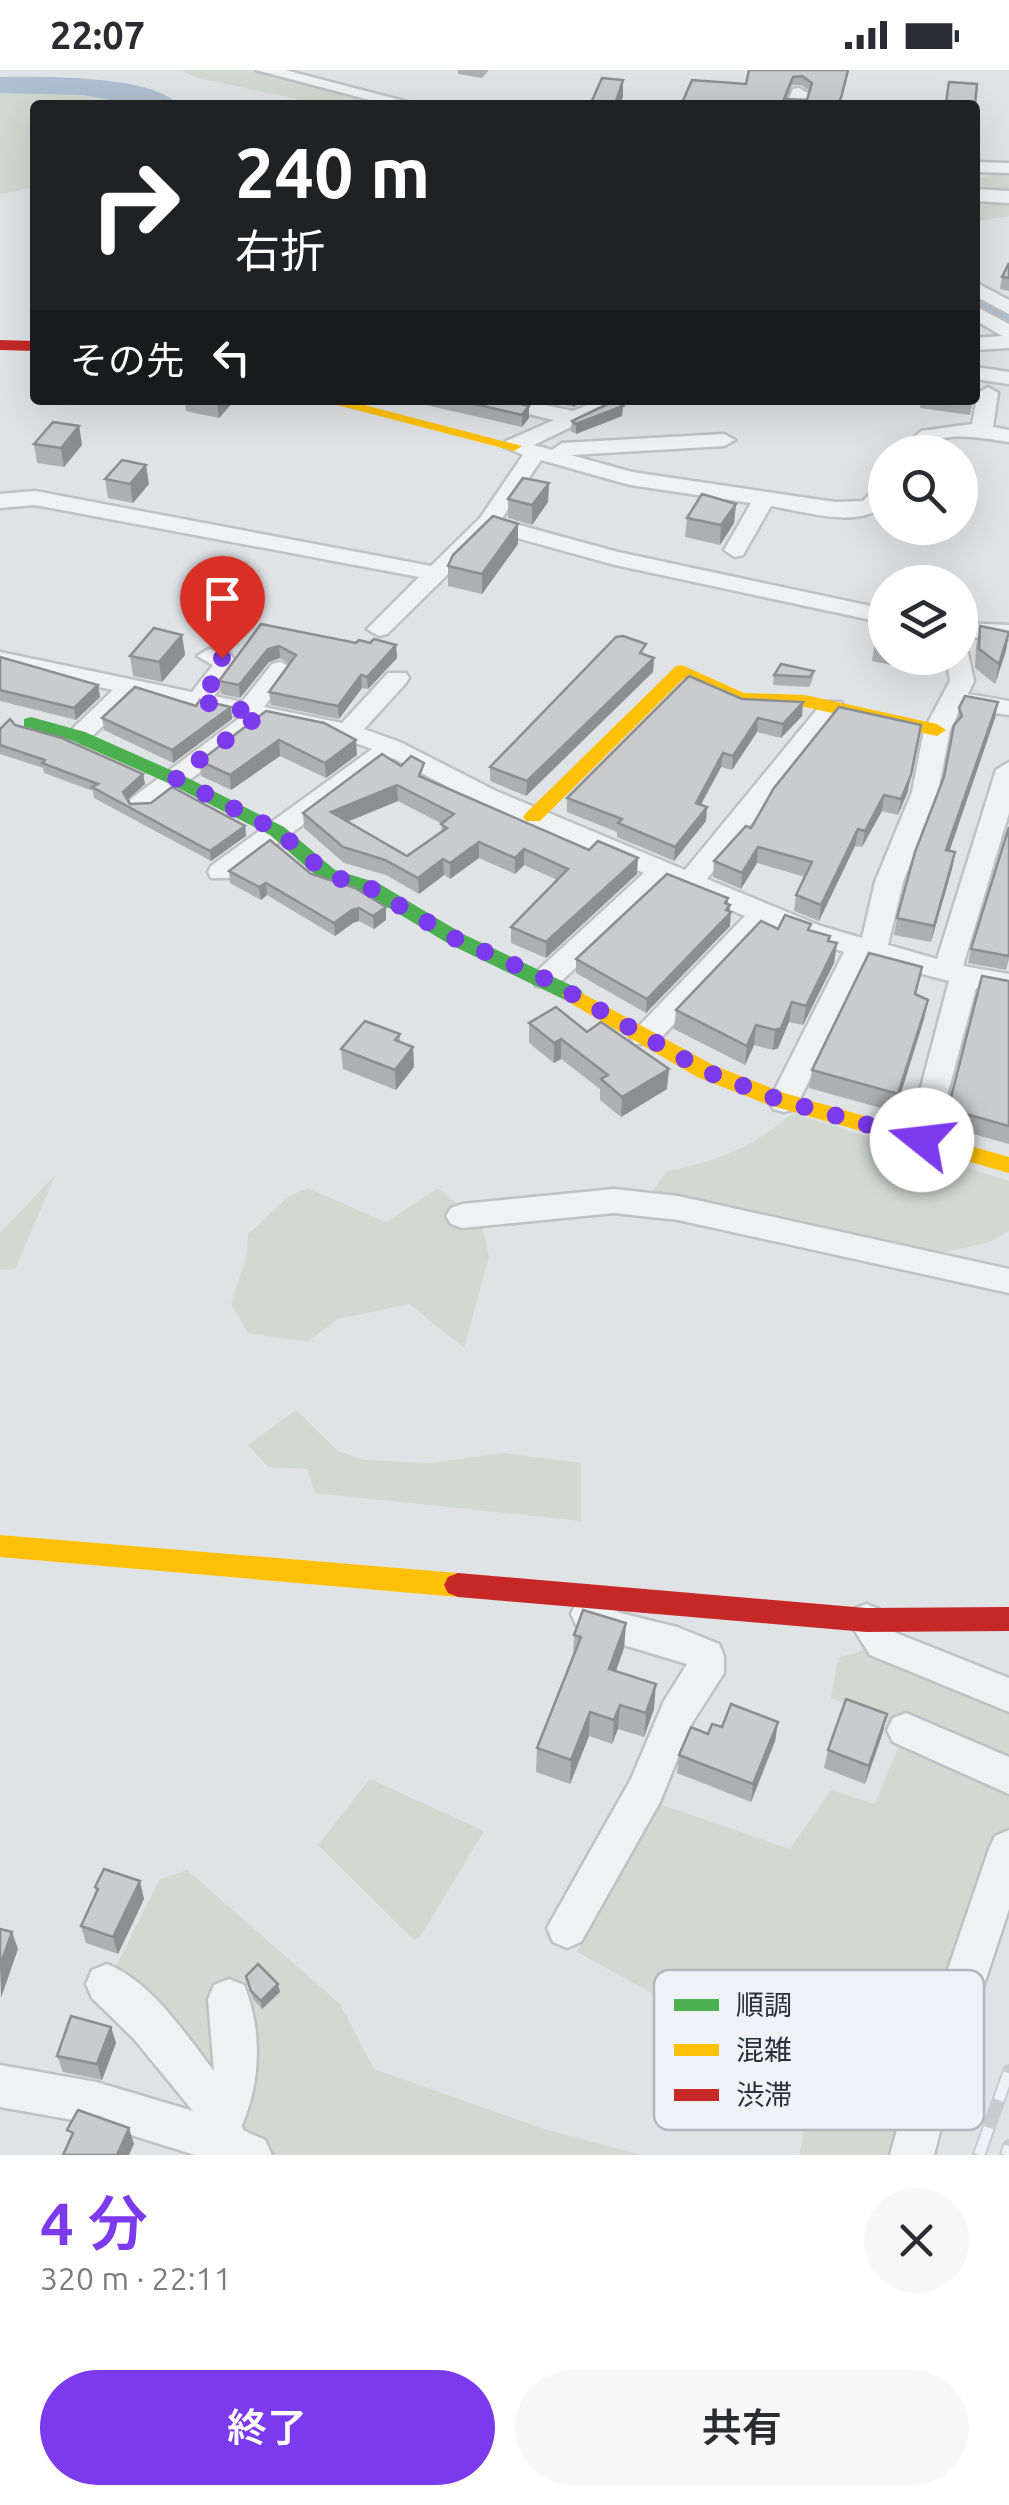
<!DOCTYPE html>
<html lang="ja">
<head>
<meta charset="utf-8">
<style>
	:root { --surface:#fff; --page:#f7f7f7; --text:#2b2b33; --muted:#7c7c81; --accent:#7c3aed }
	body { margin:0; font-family:Ubuntu,"Noto Sans JP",sans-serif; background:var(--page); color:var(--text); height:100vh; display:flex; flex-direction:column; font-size:38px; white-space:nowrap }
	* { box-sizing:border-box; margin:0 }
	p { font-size:32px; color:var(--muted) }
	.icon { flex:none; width:55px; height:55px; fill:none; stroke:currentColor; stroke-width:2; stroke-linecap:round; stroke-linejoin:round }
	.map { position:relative; height:2085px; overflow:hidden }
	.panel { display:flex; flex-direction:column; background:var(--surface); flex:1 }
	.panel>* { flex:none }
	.banner { position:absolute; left:30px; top:30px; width:950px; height:305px; border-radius:10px; box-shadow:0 10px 40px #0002; background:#202124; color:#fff; overflow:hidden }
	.fabs { position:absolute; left:868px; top:365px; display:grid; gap:20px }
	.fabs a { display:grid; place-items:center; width:110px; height:110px; border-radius:50%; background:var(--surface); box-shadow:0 10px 40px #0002; font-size:50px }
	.pin { position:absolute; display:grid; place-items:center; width:85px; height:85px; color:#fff; margin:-102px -42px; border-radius:50% 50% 50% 0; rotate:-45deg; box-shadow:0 0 10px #0007 }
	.pin .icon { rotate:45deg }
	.me { position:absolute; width:110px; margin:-55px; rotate:286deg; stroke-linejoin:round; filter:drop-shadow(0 0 8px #0008) }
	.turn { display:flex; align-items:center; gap:35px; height:210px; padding:0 40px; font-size:45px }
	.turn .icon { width:130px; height:130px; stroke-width:2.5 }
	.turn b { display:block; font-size:70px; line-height:85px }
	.then { display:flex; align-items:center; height:95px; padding:0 40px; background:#0003; gap:20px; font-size:38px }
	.round { display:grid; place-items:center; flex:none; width:105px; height:105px; border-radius:52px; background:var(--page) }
	.headline { display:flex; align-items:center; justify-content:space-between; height:170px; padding:0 40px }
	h1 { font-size:60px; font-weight:600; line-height:75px; color:var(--accent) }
	.action { display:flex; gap:20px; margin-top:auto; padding:20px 40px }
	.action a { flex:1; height:115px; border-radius:60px; background:var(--accent); color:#fff; font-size:40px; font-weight:600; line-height:115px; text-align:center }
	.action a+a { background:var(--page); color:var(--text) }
	.status { display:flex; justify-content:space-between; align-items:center; height:70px; padding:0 50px; background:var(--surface); direction:ltr }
	.status svg { height:28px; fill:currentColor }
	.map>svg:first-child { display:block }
</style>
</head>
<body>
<div class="status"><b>22:07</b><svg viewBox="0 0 49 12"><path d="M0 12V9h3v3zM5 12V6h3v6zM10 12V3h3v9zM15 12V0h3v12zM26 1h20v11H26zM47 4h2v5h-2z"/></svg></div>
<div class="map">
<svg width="1009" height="2085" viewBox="0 0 1009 2085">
	<rect width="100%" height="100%" fill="#e0e3e6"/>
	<g fill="#d1d9d1">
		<path d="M180,0H247L392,35H325L198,8Z"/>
		<path d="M23,9L117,26L131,35H35V117L0,124V11Z"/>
		<path d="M1009,101V146L975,152V109Z"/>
		<path d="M793,1043L1009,1111V1161L990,1172L945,1182L648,1127L667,1101C720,1090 751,1078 793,1043Z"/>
		<path d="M56,1104L15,1199L0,1200V1163Z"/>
		<path d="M307,1118L386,1152L438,1118L482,1155L489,1187L464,1278L409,1234L338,1249L307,1272L248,1263L231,1234L247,1184L248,1164L288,1127Z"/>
		<path d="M296,1340L338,1381L364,1390L430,1393L503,1383L581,1393V1451L315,1423L307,1399L268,1397L248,1375Z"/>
		<path d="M883,1574L1009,1631V1789L904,2085H799L814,2013L577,1882L659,1734L790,1779L831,1720L875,1734L905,1660L831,1628L838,1588Z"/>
		<path d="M370,1709L484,1761L420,1867L414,1870L318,1775Z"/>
		<path d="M187,1800L340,1934L374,1999L544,2059L642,2085H273L242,2066L107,1914L160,1809Z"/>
	</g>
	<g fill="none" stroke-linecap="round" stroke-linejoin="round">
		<g fill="#aebfd1" fill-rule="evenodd">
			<path d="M0,7C37,6 156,5 178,35H137L83,25L0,23Z"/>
			<path d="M975,224L1009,239V263L975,248Z"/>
		</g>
		<g stroke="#bfc1c4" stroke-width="5">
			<g id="street">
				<path d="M256,0H285L419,35H389Z"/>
				<path d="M799,18L808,23L804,35H786L793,19Z"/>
				<path d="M975,92L1009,93V103L975,102Z"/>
				<path d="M975,119L1009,121V133L975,131Z"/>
				<path d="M975,212L1009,230V244L975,226Z"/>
				<path d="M975,236L1009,254V278L975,280V268L1002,266L975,250Z"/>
				<path d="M975,297L1009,302V314L975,309Z"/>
				<path d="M988,317L998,323L993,357L1009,360V372C988,369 965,364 944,368C924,373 922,382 899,382L921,361L972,354L978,323Z"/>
				<path d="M482,330H521L573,341L599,330H626L534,375L552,380L562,373L724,364L735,370L724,376L571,385L632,402L835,432L863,431L877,416L885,414V434C861,460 802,441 771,436L743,485L735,487L724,480L751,433L630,415L541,390L501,450L618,482L885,539V553L615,495L492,461L387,564L379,566L367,559L419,507L35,435L0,438V424L35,421L431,496L480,448L523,385L503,376L506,371L554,350L485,334Z"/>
				<path d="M960,553L1009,555V569L960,567Z"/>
				<path d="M209,579L230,584L238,595L214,626L242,632L272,594L281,592L293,599L264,637L342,653L388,603H406L409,608L406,613L364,659L400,672L496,721L685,800L823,632H841L844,637L841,642L707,809L821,856L862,868L875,812L912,722L924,660L950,611L947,588H960V581L968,583L974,611L968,624L1009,631V645L961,638L950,660L938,722L903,812L888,875L937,889L996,700L1009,692V743L963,896L1009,904V924L976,918L933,1078L922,1081L911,1078L907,1070L949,911L868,890L795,1039L784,1042L773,1039L769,1031L844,882L768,855L655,974H635L630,967L635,960L745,846L667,813L556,916H536L532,909L536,902L644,803L478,733L393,688L231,808H211L208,802L211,796L372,679L338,667L266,652L150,740H132L128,734L132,728L241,647L136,625L87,671L78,674L65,666L113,620L0,596V582L192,622L213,595L197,586Z"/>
				<path d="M614,1119L678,1126L1009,1199V1223L678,1150L614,1143L462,1158L451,1154L446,1146L451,1138L462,1134Z"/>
				<path d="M589,1528L620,1543L677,1557L719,1574L724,1586V1603L692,1653L660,1732L581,1872L567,1878L553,1872L547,1858L631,1709L664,1631L687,1594L617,1573L576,1555L571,1544L576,1533Z"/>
				<path d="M866,1534L879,1539L896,1563L1009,1608V1642L870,1585L848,1550L853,1539Z"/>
				<path d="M906,1643L1009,1687V1724L893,1672L887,1660L893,1648Z"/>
				<path d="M1009,1760V1839L956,1999L934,2085H890L914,1999L989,1779L995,1766Z"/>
				<path d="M107,1894C152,1912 185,1964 214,2001L208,1929L214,1915L229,1909L244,1915C262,1959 261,2011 242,2055L243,2060L265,2070L272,2085H195L96,2054L0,2037V1995L96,2012L193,2041L134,1969L92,1928L86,1914L92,1900Z"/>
			</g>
		</g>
		<use href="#street" fill="#f0f1f2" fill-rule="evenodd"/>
		<path fill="#4caf50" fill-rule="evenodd" d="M31,647L85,662L182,705L284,757L335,800L378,813L463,864L581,920L584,925L581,930H565L449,874L364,823L321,810L270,765L168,713L71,670L24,657V649Z"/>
		<g fill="#ffc107" fill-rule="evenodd">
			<path d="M318,330H345L522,376L514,381Z"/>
			<path d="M682,595L744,623L805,625L937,654L946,660L937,666L805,637L741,634L684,608L540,751H526L523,747L526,743L676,596Z"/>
			<path d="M573,918L713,995L784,1023L1009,1087V1103L769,1035L697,1007L565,930L562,925L565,920Z"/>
			<path d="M0,1465L458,1503L468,1507L472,1515L468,1523L458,1527L0,1487Z"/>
		</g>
		<g fill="#c62828" fill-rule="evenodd">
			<path d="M0,270L35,271V281L0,280Z"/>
			<path d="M458,1503L866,1538L1009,1537V1561L866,1562L458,1527L448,1523L444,1515L448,1507Z"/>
		</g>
		<g stroke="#c9cbce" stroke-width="14">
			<g id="rail">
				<path d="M979,2085L1009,2001"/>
				<path d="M1006,2085L1009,2076"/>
			</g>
		</g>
		<use href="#rail" stroke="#eef1f5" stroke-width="10" stroke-dasharray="29" stroke-linecap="butt"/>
	</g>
	<g fill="#adafb1" fill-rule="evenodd">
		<path d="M458,0H489L482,8L458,4Z"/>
		<path d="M749,0L848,4L840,35H681L746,14ZM792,15H801L810,21L807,30L787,29Z"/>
		<path d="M1009,193V221L1000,219L1002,207Z"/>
		<path d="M185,330H235L219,348L186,341Z"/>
		<path d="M404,330H505L529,348L522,357Z"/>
		<path d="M539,330H589L573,337Z"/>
		<path d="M921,330H973L970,345L920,338Z"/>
		<path d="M623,336L622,346L576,364L571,361L572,351Z"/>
		<path d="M79,356L82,375L64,397L37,393L34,374Z"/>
		<path d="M105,409L149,414L133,433L108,428Z"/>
		<path d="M549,413L548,432L532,455L508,448V429Z"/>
		<path d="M736,434L734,453L720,475L685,467L687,448Z"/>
		<path d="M518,454V474L482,524L448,516V496Z"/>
		<path d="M885,546V588H906L901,597L872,591L875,571Z"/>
		<path d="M261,554L356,573L396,575L397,588L368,619L362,618L339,649L271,635L269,622L289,594L280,588L269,592L240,628L221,624L219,611Z"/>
		<path d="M980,556L1006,581L995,614L975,598L976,576Z"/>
		<path d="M182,565L185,585L162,612L133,606L130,586Z"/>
		<path d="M645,585L654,588L653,602L526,726L490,711V697Z"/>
		<path d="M0,587L98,615L100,627L76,650L0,631Z"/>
		<path d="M814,601L812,611L809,617L773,615L774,605Z"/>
		<path d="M742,629L803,632L802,646L781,668L757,662L732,700L721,697L701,735L707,737L706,751L674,791L617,767V762L567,742V728Z"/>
		<path d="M998,632L995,648L949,781L955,782L952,799L931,872L894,865L897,848L944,707L959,638Z"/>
		<path d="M196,636L231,637L232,649L173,693L104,660L102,648Z"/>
		<path d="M266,641L357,685L326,708L280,686L231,720L201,706L200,691Z"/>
		<path d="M15,655L143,704L145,714L128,729L130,734L245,756L246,766L211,791L94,728L93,721L44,703L43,698L0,684V659Z"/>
		<path d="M401,696L425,709L637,804L546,888L511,873V857L557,810L524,795L515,804L479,788L450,809L444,805L419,824L386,805L344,793L304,758L303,743ZM398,731L442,754L441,762L407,786L347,752Z"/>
		<path d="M774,718L908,721L898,745L882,741L862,777L855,776L819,851L794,841L796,825L805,807L757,793L741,819L713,807L714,791L751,758Z"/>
		<path d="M1009,757V889L1006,900L968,893L971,879Z"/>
		<path d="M229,801L311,804L386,837V850L374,859L359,851L353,853L335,866L267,825L261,830L230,813Z"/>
		<path d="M728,828L727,834L730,835V856L646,943L576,903V889Z"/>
		<path d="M778,859L810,861L830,871L837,873L834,893L803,955L789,952L778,978L773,980L754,975L745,995L674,959L676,940Z"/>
		<path d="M922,897L916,924L928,930L924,949L895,1042L809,1018L812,1000Z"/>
		<path d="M1009,911V1074L944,1056L948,1039Z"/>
		<path d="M529,953L587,962L667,1019L621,1047L600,1030V1019L561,989L554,993L529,973Z"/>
		<path d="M400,964V972L413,977L414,997L396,1020L343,999L341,979Z"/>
		<path d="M626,1553L624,1578L616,1601L654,1639L644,1667L618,1659L612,1674L589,1666L570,1714L536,1702L537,1678L573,1587L574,1565Z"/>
		<path d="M778,1652L775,1671L751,1732L677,1703L679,1685L708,1664L722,1657Z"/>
		<path d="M883,1662L865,1714L824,1698L828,1680Z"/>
		<path d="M95,1817L144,1829L118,1884L86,1873L81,1856L96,1823Z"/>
		<path d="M246,1906L280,1922L262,1939L253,1929Z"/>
		<path d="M111,1957L116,1973L102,2010L63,2002L57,1986Z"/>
	</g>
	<g fill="#8d8e90">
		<path d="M623,10V27L620,35H615Z"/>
		<path d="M217,330H235L219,348Z"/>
		<path d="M573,330H589L573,337Z"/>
		<path d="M529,336V348L522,357V345Z"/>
		<path d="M623,336L622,346L576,364V354Z"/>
		<path d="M79,356L82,375L64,397L61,378Z"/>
		<path d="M146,395L149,414L133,433L130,414Z"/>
		<path d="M549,413L548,432L532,455V435Z"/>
		<path d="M736,434L734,453L720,475L721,455Z"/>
		<path d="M518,454V474L482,524V504Z"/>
		<path d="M1009,563L1006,581L995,614L999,594Z"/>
		<path d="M182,565L185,585L162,612L159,592Z"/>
		<path d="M396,575L397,588L368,619L367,607Z"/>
		<path d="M279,576L280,588L269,592L240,628L239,615L268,579Z"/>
		<path d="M654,588L653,602L526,726L527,711Z"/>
		<path d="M361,605L362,618L339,649L338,636Z"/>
		<path d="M98,615L100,627L76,650L74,638Z"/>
		<path d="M803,632L802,646L781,668L783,654Z"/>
		<path d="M998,632L995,648L944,797L946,780Z"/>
		<path d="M231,637L232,649L173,693L172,680Z"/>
		<path d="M758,648L757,662L732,700L733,686Z"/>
		<path d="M921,655L908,721L898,745L901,729Z"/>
		<path d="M279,670L280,686L231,720L230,705Z"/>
		<path d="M356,670L357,685L326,708L325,693Z"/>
		<path d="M723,683L721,697L694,747L696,733Z"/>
		<path d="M143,704L145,714L125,732L123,722Z"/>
		<path d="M397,715L398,731L332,758L331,742Z"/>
		<path d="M884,725L882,741L862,777L865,761Z"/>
		<path d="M707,737L706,751L674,791L675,777Z"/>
		<path d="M245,756L246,766L211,791L210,781Z"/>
		<path d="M858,759L855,776L819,851L821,835Z"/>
		<path d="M479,772V788L450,809V793Z"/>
		<path d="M758,777L757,793L741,819L742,803Z"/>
		<path d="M524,779V795L515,804V788Z"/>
		<path d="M955,782L952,799L931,872L934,856Z"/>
		<path d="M638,788L637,804L546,888V872Z"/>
		<path d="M443,789L444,805L419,824L418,808Z"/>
		<path d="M266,813L267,825L261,830L259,817Z"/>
		<path d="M728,828L727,838L730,835L729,844L731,842L730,856L646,943L647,929Z"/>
		<path d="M386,837V850L374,859L373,846Z"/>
		<path d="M359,838V851L353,853L335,866L334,853L352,840Z"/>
		<path d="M837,873L834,893L803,955L806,936Z"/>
		<path d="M928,930L924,949L895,1042L898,1024Z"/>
		<path d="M792,932L789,952L778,978L773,980L775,960Z"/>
		<path d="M756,955L754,975L745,995L747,976Z"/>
		<path d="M561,969V989L554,993V973Z"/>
		<path d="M413,977L414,997L396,1020L395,1000Z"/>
		<path d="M669,999L667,1019L621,1047L622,1027Z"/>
		<path d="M626,1553L624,1578L608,1623L609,1599Z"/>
		<path d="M656,1614L654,1639L644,1667L646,1643Z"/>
		<path d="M620,1635L618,1659L612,1674L614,1650Z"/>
		<path d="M590,1642L589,1666L570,1714L571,1690Z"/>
		<path d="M887,1644L883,1662L865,1714L869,1696Z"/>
		<path d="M778,1652L775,1671L751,1732L753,1714Z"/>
		<path d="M140,1811L144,1829L118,1884L113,1867Z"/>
		<path d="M12,1862L18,1879L1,1928L0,1896Z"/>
		<path d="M278,1914L280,1922L262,1939L261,1931Z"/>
		<path d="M111,1957L116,1973L102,2010L97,1994Z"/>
		<path d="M129,2058L134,2074L129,2085H117Z"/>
	</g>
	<g fill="#c9cbce" stroke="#8d8e90" stroke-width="2.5" fill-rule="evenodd">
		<path d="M749,0H848L841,28L836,35H681L692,10L746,14ZM802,6L812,13L807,30L784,29L793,7Z"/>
		<path d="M602,8L623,10L615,35H590Z"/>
		<path d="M949,12L977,14L975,35L946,33Z"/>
		<path d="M1009,193V208L1002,207Z"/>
		<path d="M458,330H505L529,336L522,345Z"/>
		<path d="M614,331L623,336L576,354L572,351Z"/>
		<path d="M53,352L79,356L61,378L34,374Z"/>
		<path d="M122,390L146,395L130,414L105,409Z"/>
		<path d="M523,408L549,413L532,435L508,429Z"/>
		<path d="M702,424L736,434L721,455L687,448Z"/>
		<path d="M493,446L518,454L482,504L448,496L453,485Z"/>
		<path d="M885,546V573L875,571Z"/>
		<path d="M261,554L356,573L359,570L370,573L374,569L396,575L367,607L361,605L338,636L269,622L296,585L279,576L268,579L239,615L219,611Z"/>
		<path d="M980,556L1009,562L999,594L979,579Z"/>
		<path d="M154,558L182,565L159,592L130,586Z"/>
		<path d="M623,566L646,574L640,583L654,588L527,711L490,697L616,567Z"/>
		<path d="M0,587L98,615L74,638L0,620Z"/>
		<path d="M781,594L814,601L810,607L774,605Z"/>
		<path d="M689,606L742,629L803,632L783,654L758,648L733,686L723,683L696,733L707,737L675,777L618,753L622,749L567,728Z"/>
		<path d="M135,617L196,636L200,630L231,637L172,680L102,648Z"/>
		<path d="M965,626L998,632L946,780L955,782L934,856L897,848L915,782L944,707L954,655L962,646L959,638Z"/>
		<path d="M839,637L921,655L911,705L901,729L884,725L865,761L858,759L821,835L796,825L812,792L758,777L742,803L714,791L746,756L751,758L774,718Z"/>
		<path d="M266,641L324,653L356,670L325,693L279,670L230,705L200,691Z"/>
		<path d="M10,649L15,655L62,668L143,704L123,722L130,734L151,733L172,717L245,756L210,781L92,717L98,714L42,693L45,690L0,675V659Z"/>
		<path d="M382,684L401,696L411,686L424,693L419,706L589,780L598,771L638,788L546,872L511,857L568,799L524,779L515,788L479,772L450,793L443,789L418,808L385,790L343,777L303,743ZM397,715L454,744L441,754L447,758L407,786L331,742Z"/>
		<path d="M1009,757V886L971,879Z"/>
		<path d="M270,770L311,804L355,818L386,837L373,846L359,838L352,840L334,853L266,813L259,817L229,801Z"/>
		<path d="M667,804L728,828L725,833L730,835L726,840L731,842L647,929L576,889Z"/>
		<path d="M785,845L811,854L808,860L830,866L828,871L837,873L806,936L792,932L781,958L775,960L756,955L747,976L676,940L761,851L778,859Z"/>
		<path d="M869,883L922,897L915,924L928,930L898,1024L812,1000Z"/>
		<path d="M982,906L1009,911V1056L948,1039Z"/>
		<path d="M556,937L587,962L601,952L669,999L622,1027L601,1009L608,1005L561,969L554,973L529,953Z"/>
		<path d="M365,951L400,964L395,970L413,977L395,1000L341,979Z"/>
		<path d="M583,1540L626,1553L609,1599L656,1614L646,1643L620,1635L614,1650L590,1642L571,1690L537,1678L581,1567L574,1565Z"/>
		<path d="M846,1629L887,1644L869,1696L828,1680Z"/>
		<path d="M731,1634L778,1652L753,1714L679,1685L691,1657L708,1664L712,1654L722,1657Z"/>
		<path d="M104,1799L140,1811L113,1867L81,1856L98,1819L95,1817Z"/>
		<path d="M0,1859L12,1862L0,1896Z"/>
		<path d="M258,1894L278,1914L261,1931L251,1921L246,1906Z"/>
		<path d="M71,1946L111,1957L97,1994L57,1986Z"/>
		<path d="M78,2040L129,2058L117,2085H63L73,2063L67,2060Z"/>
	</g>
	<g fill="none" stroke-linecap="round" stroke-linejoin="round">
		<path stroke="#7c3aed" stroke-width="18" stroke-dasharray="0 32.4" d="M222,588L226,595L198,631L261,644L175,708L278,761L328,805L370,818L456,869L546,909L705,1001L777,1029L922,1070"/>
	</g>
	<rect x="654" y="1900" width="330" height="160" rx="15" fill="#eef1f5" stroke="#b3b7be" stroke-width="2.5"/>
	<rect x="674" y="1929" width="45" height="12" fill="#4caf50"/>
	<rect x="674" y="1974" width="45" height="12" fill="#ffc107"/>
	<rect x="674" y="2019" width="45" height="12" fill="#c62828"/>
	<g font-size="28" fill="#28303e">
		<text x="736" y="1945">順調</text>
		<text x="736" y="1990">混雑</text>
		<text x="736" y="2035">渋滞</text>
	</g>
</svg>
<div class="fabs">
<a><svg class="icon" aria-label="search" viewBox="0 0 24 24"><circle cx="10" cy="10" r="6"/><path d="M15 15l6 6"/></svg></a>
<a><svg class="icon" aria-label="layers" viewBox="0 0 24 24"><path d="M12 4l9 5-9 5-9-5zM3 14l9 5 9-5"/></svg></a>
</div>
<div class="pin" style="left:222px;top:588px;background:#d93025"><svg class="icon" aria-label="arrive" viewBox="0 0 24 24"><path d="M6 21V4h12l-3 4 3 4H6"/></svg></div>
<svg class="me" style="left:922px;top:1070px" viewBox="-20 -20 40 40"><circle r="19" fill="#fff"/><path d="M0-13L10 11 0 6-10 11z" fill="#7c3aed"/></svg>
<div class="banner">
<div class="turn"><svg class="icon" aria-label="right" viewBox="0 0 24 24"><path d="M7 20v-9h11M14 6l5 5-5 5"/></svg><div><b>240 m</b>右折</div></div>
<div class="then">その先<svg class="icon" aria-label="left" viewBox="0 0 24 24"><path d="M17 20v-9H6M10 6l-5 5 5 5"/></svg></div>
</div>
</div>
<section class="panel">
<div class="headline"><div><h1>4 分</h1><p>320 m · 22:11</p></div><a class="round"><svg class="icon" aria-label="close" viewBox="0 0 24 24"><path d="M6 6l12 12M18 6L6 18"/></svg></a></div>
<div class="action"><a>終了</a><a>共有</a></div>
</section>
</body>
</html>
